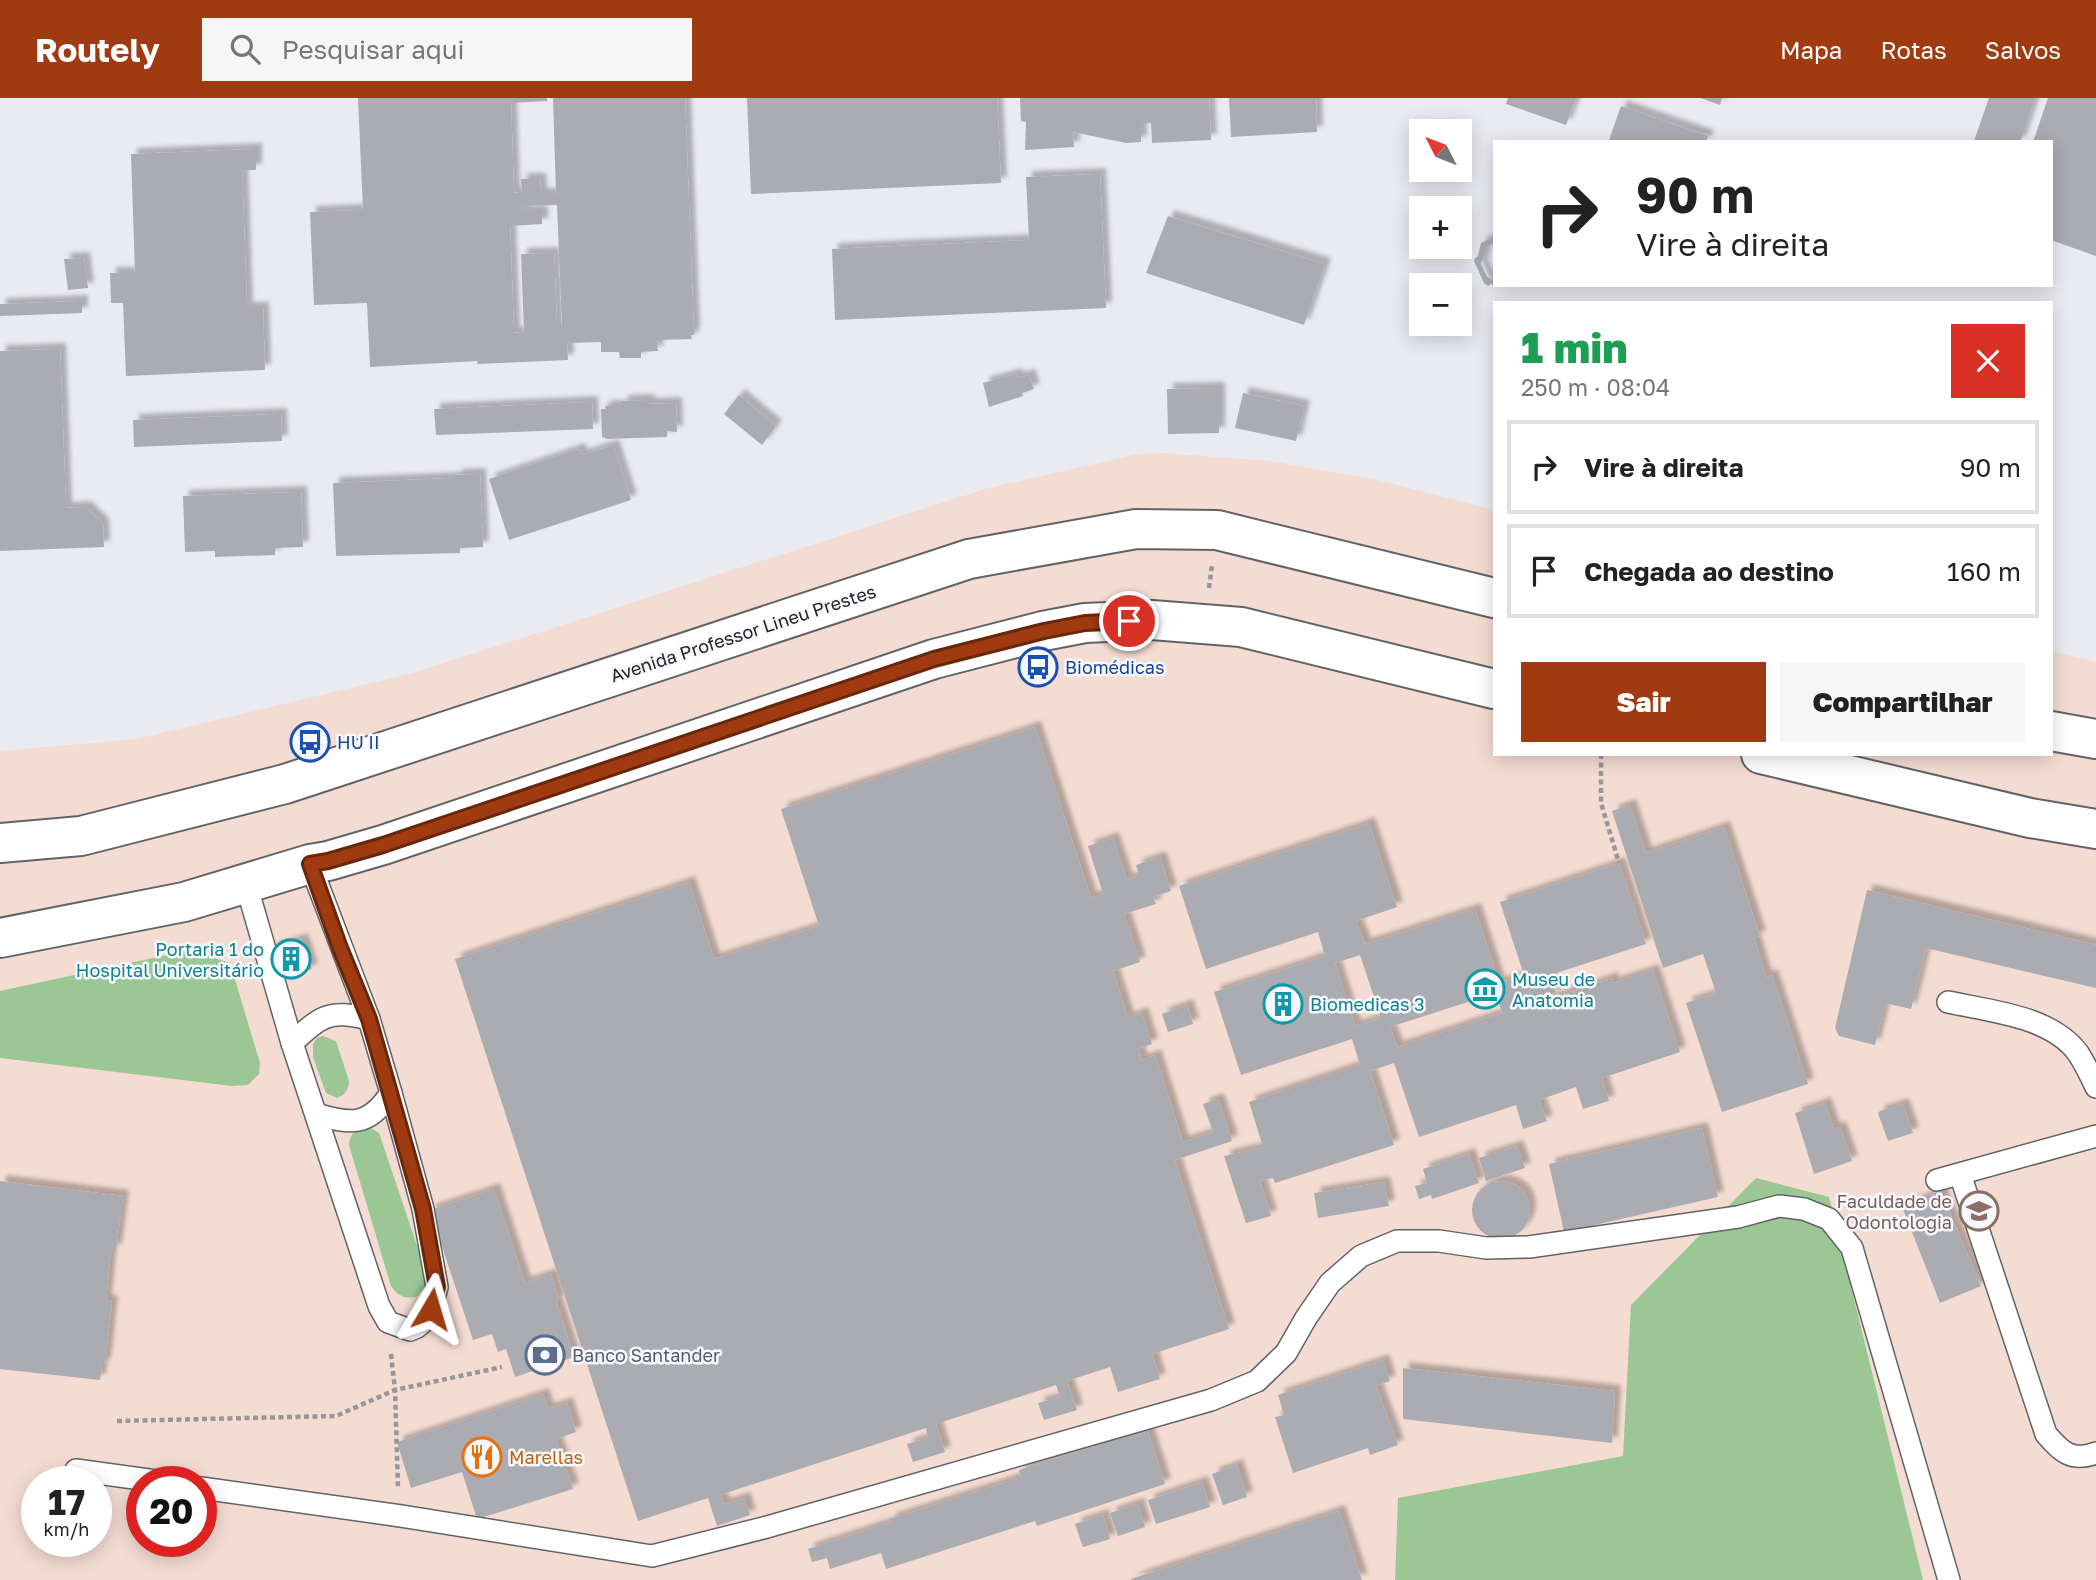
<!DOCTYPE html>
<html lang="pt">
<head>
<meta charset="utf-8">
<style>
	:root { --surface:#fff; --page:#f6f6f6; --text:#222; --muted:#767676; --line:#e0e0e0; --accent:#a03a10 }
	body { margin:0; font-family:"Golos Text",sans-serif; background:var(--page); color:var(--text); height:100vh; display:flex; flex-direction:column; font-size:26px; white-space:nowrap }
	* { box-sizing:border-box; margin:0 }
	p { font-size:23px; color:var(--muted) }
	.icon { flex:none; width:38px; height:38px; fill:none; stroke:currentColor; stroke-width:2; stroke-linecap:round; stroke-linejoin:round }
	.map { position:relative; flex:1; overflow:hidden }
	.panel { position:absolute; left:1493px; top:203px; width:560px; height:455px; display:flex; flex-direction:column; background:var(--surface); border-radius:0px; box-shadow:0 4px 18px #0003 }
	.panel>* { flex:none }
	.hud { position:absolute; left:1493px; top:42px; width:560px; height:147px; border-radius:0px; box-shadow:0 4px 18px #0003; background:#fff; color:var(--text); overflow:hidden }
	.needle { width:46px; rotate:312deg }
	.tools { position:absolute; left:1409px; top:21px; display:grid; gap:14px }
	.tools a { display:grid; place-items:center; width:63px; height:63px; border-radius:0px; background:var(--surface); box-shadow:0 4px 18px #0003; font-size:35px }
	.speed { position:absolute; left:21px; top:1368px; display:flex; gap:14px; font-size:35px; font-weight:700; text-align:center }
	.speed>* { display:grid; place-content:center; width:91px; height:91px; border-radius:50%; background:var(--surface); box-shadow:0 4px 18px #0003; line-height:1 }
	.speed small { font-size:18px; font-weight:400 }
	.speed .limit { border:10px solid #d22; background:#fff; color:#111 }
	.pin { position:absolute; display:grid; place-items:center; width:60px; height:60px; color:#fff; margin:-30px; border:4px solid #fff; border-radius:50%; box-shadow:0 2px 7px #0007 }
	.me { position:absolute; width:77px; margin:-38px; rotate:7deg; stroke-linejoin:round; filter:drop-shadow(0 0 5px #0008) }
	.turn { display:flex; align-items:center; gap:24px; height:147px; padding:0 28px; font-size:32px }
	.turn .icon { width:91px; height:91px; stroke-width:2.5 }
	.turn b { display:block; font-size:49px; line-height:60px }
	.round { display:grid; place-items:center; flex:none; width:74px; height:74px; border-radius:0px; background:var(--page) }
	.summary { display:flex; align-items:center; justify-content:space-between; height:119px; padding:0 28px }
	h1 { font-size:42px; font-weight:800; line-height:52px; color:#1e9e55 }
	.cta { display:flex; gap:14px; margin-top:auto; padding:14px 28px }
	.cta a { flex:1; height:80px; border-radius:0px; background:var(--accent); color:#fff; font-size:28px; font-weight:800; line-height:80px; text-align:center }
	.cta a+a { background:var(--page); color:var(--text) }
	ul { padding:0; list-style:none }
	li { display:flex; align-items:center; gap:21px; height:94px; margin:0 14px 10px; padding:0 14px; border:4px solid var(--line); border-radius:0px }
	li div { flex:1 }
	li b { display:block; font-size:26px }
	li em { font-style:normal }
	header { display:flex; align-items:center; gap:42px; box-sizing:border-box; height:98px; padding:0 35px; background:var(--accent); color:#fff }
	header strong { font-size:33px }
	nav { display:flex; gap:38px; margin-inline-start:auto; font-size:24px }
	.search { width:490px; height:63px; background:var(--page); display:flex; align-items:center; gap:18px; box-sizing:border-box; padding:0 24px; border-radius:0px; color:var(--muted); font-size:26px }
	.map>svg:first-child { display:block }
</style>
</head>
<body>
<header>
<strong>Routely</strong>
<div class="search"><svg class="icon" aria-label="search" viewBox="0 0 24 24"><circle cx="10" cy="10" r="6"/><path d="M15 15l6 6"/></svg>Pesquisar aqui</div>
<nav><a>Mapa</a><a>Rotas</a><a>Salvos</a></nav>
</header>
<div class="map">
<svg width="2096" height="1482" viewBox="0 0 2096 1482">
	<defs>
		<filter id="shadow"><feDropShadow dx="6" dy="-6" stdDeviation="2" flood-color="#0004"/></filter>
	</defs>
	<rect width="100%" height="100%" fill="#eaebf1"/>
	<path fill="#f4dcd2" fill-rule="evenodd" d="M1163,355L1271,363L1378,382L1494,412V656H2051V553L2096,564V1482H0V653L136,641L413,575L988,390L1138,356ZM37,1384H96V1444H37ZM142,1384H201V1444H142Z"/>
	<g fill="#9bc794">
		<path d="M190,852L230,865L260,965L259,976L248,987L232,988L0,960V893Z"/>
		<path d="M323,938L336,943L349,983C349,991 345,997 337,1000L326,995L313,959V946L317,940Z"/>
		<path d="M366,1028L373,1031L379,1035L427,1177L425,1190L416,1199C404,1201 398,1198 391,1188L349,1047C350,1036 355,1031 366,1028Z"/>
		<path d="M1756,1080L1829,1099L1923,1482H1395L1398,1400L1623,1358L1631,1207Z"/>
	</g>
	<g fill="#abacb2" fill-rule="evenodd" filter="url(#shadow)">
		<path d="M358,0H547V3L511,5L514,95L522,94L521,81H540L541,96H556L553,0H685L694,237H691L692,241L657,242L658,253L641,254V260H620L619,254H601V244L567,245L568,262L477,266L478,263L370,269L367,205L314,207L310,114L363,112ZM557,107L562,228H557L554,155L521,156L524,234L514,235L510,128L542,126V113H523L522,108Z"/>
		<path d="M747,0H997L1001,85L751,96Z"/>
		<path d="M1020,0H1209L1211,42L1152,45L1151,25L1141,26V44L1126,45L1073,34L1074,49L1025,52L1026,24L1021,23Z"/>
		<path d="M1229,0H1316L1317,34L1231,39Z"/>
		<path d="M1508,0H1576L1566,27L1506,6Z"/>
		<path d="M1700,0H1722L1720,7Z"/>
		<path d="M1989,0H2035L2020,44L1974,43Z"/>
		<path d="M2048,0H2096V158L2051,142V44H2033Z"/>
		<path d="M1621,8L1708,38L1706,44H1614L1609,42Z"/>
		<path d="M256,51V72H242L247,210H263L265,272L126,278L123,205H111L110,175H135L131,56Z"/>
		<path d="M1100,76L1106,210L835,222L832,151L1029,142L1026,79Z"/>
		<path d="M1168,118L1325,166L1304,227L1146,175Z"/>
		<path d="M1494,139V145L1487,148L1481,166L1487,179L1494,182V188L1491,186L1488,188L1484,185L1474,163L1475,160L1478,158L1481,145Z"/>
		<path d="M84,160L88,190L68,192L64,161Z"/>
		<path d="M82,203V215L0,218V206Z"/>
		<path d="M60,251L66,410L85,409L103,426L104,449L0,453V253Z"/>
		<path d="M1016,276L1017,280L1029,277L1034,291L1022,295L1023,298L989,309L983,285Z"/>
		<path d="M1219,290V335L1168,336L1167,291Z"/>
		<path d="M1243,295L1304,308L1296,343L1235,330Z"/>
		<path d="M739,297L776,328L762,347L724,316Z"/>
		<path d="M649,302V306L676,305L677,334L667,333V339L607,341L602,339L601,311H606L605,308H622V303Z"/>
		<path d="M592,304L593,331L436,337L434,311Z"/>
		<path d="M281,316L282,343L134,349L133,322Z"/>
		<path d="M613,347L631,402L509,442L489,381L579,351L582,357Z"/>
		<path d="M480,376L483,449L460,450V455L336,458L333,385L456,380V377Z"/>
		<path d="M301,394L303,449L275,450V457L215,459V453L185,454L183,398Z"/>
		<path d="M1035,629L1091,800L1103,796L1088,748L1113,740L1127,782L1139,777L1136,767L1160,759L1171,793L1153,799L1156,806L1124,816L1140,864L1113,873L1128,920L1142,915L1152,946L1138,951L1142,962L1155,957L1183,1044L1213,1034L1203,1006L1218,1001L1232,1043L1175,1062L1229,1231L1152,1256L1160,1281L1118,1294L1110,1269L1067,1283L1077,1312L1044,1322L1038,1305L1060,1299L1056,1287L936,1326L945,1354L913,1364L907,1346L928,1340L926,1330L720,1397L724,1406L744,1400L750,1417L717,1428L708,1400L638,1423L455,861L689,784L714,861L819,828L781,711Z"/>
		<path d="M1630,707L1646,755L1724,729L1760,838L1754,840L1766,879L1772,877L1808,986L1722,1014L1686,905L1716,895L1703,856L1663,870L1612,713Z"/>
		<path d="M1369,725L1397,809L1356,823L1365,846L1475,811L1499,885L1524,877L1500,804L1619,765L1646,846L1550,877L1556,895L1539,900L1540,904L1612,880L1613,885L1653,872L1680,954L1602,980L1609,1003L1583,1011L1576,989L1539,1002L1547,1023L1523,1031L1516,1007L1419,1039L1394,965L1370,973L1394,1047L1275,1085L1273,1080L1260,1083L1271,1118L1246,1125L1224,1058L1263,1049L1249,1004L1360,967L1352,941L1241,977L1214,894L1325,858L1318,834L1206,871L1179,788ZM1360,857L1381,920L1355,928L1335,865ZM1496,895L1502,915L1397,949L1390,929Z"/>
		<path d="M1867,792L2096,847V890L1926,850L1911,911L1885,905L1875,947L1839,938L1835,930Z"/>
		<path d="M302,841L312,871L281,882L270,852Z"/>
		<path d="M1187,907L1193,926L1168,934L1162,916Z"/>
		<path d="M1825,1005L1834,1031L1840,1029L1852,1063L1814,1076L1795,1015Z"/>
		<path d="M1903,1006L1913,1035L1888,1043L1878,1015L1880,1013Z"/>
		<path d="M1702,1030L1718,1099L1564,1134L1549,1066Z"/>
		<path d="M1517,1048L1525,1070L1486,1083L1479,1060Z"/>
		<path d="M1469,1056L1479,1085L1432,1101L1431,1097L1419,1101L1415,1088L1427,1085L1423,1071Z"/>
		<circle cx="1501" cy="1112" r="29"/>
		<path d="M0,1083L123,1098L116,1152L111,1151L106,1202L112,1204L105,1266H102L100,1282L0,1271Z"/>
		<path d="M1384,1084L1389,1108L1318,1120L1314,1095Z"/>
		<path d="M494,1091L525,1185L551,1176L559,1202L556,1203L574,1259L515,1279L506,1251L498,1254L492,1236L473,1242L430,1112Z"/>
		<path d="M1940,1093L1981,1188L1940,1205L1902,1109Z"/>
		<path d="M1383,1262L1390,1283L1376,1288L1398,1347L1370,1357L1368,1350L1293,1375L1275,1319L1284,1317L1278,1297Z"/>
		<path d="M1403,1270L1615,1293L1612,1345L1403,1321Z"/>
		<path d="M543,1296L548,1311L567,1305L576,1334L556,1341L573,1391L477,1421L462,1374L411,1390L397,1344Z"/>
		<path d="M1147,1331L1165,1386L1037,1428L1035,1423L886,1471L881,1455L830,1471L827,1460L812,1464L808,1451L891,1424L890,1421L1021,1379L1019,1372Z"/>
		<path d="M1237,1367L1247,1399L1223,1407L1212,1376Z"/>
		<path d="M1202,1384L1210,1409L1156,1426L1148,1402Z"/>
		<path d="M1138,1406L1145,1429L1118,1438L1110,1415Z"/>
		<path d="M1339,1413L1362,1482H1131V1481Z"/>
		<path d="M1103,1417L1110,1441L1083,1449L1075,1426Z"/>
	</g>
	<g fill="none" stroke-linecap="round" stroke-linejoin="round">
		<g stroke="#626368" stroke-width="24">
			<g id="service">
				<path d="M246,786L292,945L379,1208L388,1224L410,1232L417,1229L425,1222L431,1211L437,1189L423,1111L391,995L369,921L310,766"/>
				<path d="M1948,904C1989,913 2051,918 2078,955C2085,966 2091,978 2096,989"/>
				<path d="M292,945C321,918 329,911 369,921"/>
				<path d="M316,1016C352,1027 369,1028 391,995"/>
				<path d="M1960,1076L2046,1336C2061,1354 2072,1364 2096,1355"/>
				<path d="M1937,1082L2096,1038"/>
				<path d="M76,1372L163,1384"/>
				<path d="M201,1390L401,1418L652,1458L767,1429L1211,1302L1257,1283L1286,1255L1306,1220L1330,1185L1361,1158L1397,1143H1439L1486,1150L1529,1149L1738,1119L1779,1108L1804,1111L1829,1121L1852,1150L1949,1482"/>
			</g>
		</g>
		<g stroke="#626368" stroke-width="42">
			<g id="tertiary">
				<path d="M2051,633L2096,641"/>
				<path d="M1761,656L2030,720L2096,731"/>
				<path d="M0,745L81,738L285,686L969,461L1136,431L1217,432L1494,500"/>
				<path d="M0,840L184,804L310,766L328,763L383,747L934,561L1043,533L1085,525L1152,522L1241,529L1494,591"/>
			</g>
		</g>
		<g stroke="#96969b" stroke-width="4.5" stroke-dasharray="5 3.5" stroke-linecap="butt">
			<path d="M1209,490L1212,467"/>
			<path d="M1601,656V705L1619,765"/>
			<path d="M391,1256L395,1292L398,1390"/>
			<path d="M117,1323L336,1318L395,1292L502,1269"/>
		</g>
		<use href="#service" stroke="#fff" stroke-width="21"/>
		<use href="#tertiary" stroke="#fff" stroke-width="38"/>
	</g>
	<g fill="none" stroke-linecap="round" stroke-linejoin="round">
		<g stroke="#68260a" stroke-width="18">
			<path id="route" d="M431,1211L437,1189L423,1111L369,921L340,850L310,766L328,763L383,747L934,561L1044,533L1085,525L1129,523"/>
		</g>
		<use href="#route" stroke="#a03a10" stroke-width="12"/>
	</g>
	<defs>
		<g id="bus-ring" transform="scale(2.0125)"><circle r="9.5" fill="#f7f8fe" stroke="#1a4fb4" stroke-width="1.5"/><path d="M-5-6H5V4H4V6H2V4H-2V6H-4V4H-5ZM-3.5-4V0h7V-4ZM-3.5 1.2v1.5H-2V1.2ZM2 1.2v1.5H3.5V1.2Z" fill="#1a4fb4"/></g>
		<g id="building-ring" transform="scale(2.0125)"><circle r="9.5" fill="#f7f8fe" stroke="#0f9aa8" stroke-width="1.5"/><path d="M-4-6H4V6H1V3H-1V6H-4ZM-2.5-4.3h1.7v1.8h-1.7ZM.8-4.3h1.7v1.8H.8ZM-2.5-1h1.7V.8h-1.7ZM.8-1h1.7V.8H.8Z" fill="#0f9aa8"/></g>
		<g id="museum-ring" transform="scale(2.0125)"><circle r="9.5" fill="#f7f8fe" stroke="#0f9aa8" stroke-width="1.5"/><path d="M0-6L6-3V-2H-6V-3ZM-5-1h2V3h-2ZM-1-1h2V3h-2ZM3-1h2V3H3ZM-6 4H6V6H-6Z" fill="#0f9aa8"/></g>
		<g id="university-ring" transform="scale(2.0125)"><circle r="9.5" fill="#f7f8fe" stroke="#8d6e63" stroke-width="1.5"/><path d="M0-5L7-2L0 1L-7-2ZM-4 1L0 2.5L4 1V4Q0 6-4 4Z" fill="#8d6e63"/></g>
		<g id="bank-ring" transform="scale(2.0125)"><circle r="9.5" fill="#f7f8fe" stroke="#5c6f8a" stroke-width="1.5"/><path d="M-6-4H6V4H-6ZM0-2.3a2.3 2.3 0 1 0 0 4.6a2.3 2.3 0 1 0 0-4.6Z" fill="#5c6f8a"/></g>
		<g id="restaurant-ring" transform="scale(2.0125)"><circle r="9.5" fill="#f7f8fe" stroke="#e8710a" stroke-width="1.5"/><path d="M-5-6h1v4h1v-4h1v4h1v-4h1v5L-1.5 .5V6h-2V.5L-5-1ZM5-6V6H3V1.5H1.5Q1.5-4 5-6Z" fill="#e8710a"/></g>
	</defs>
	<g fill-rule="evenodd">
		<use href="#bus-ring" x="1038" y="569"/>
		<use href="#bus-ring" x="310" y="644"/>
		<use href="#building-ring" x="291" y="861"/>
		<use href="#museum-ring" x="1485" y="891"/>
		<use href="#building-ring" x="1283" y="906"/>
		<use href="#university-ring" x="1979" y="1113"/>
		<use href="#bank-ring" x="545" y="1257"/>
		<use href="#restaurant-ring" x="482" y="1359"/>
	</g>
	<g text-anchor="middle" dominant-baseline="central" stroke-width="5" stroke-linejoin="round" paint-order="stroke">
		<g font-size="18" fill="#232325" stroke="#f7f8fe">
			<text transform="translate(743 535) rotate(-18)">Avenida Professor Lineu Prestes</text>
		</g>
		<g font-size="18" fill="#164399" stroke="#f7f8fe" text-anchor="start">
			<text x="1065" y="569">Biomédicas</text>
			<text x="337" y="644">HU II</text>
		</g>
		<g font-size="18" fill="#0d838f" stroke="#f7f8fe" text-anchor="start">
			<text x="264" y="851" text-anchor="end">Portaria 1 do<tspan x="264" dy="21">Hospital Universitário</tspan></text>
			<text x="1512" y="881">Museu de<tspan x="1512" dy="21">Anatomia</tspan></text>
			<text x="1310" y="906">Biomedicas 3</text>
		</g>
		<g font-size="18" fill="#785e54" stroke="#f7f8fe" text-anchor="end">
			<text x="1952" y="1103">Faculdade de<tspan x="1952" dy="21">Odontologia</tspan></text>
		</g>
		<g font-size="18" fill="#4e5e75" stroke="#f7f8fe" text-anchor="start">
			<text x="572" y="1257">Banco Santander</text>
		</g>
		<g font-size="18" fill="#c56008" stroke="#f7f8fe" text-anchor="start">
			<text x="509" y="1359">Marellas</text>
		</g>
	</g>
</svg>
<div class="tools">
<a><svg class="needle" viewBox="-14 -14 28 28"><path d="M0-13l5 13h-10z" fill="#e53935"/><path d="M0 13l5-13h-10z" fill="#767676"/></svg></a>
<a>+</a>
<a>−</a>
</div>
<div class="speed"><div>17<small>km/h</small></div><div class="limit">20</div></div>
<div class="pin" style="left:1129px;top:523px;background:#d93025"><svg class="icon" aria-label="arrive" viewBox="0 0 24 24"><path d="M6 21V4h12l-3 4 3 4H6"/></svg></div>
<svg class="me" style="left:431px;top:1211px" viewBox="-20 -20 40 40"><path d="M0-17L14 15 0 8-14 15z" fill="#a03a10" stroke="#fff" stroke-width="4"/></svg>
<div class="hud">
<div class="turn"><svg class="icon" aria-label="right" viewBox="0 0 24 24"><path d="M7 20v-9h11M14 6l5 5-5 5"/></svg><div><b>90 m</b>Vire à direita</div></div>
</div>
<section class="panel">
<div class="summary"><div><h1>1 min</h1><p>250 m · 08:04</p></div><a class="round" style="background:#d93025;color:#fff"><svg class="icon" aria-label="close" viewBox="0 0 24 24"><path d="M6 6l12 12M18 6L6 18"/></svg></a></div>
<ul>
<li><svg class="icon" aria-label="right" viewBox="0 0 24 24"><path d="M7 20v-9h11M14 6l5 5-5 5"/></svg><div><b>Vire à direita</b></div><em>90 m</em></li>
<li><svg class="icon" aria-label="arrive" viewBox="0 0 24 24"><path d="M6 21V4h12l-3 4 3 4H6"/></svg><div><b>Chegada ao destino</b></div><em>160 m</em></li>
</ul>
<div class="cta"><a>Sair</a><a>Compartilhar</a></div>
</section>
</div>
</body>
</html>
